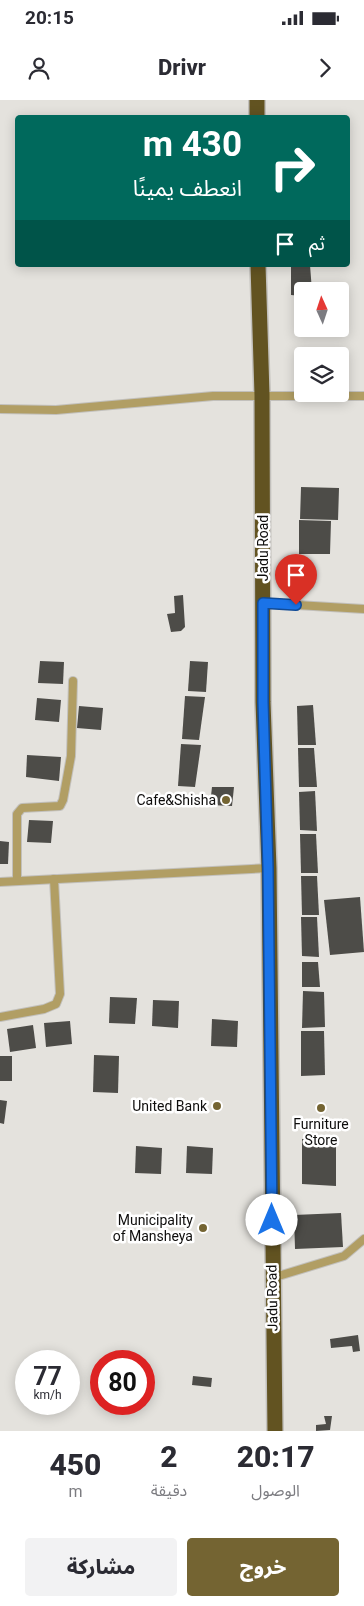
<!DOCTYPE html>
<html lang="ar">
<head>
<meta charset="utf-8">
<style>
	:root { --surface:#fff; --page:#f2f2f3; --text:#2b2b33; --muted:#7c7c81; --accent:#746432 }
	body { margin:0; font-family:Roboto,"Noto Sans Arabic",sans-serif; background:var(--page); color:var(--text); direction:rtl; height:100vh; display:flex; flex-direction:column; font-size:19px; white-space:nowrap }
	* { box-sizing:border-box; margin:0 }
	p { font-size:16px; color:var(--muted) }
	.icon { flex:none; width:28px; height:28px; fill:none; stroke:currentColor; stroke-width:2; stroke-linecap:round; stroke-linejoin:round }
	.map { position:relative; height:1331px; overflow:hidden; direction:ltr }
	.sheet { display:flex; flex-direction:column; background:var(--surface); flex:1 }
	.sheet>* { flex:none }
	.top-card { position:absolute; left:15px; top:15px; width:335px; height:152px; border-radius:5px; box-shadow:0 2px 12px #0003; direction:rtl; background:#00695c; color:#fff; overflow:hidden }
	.needle { width:32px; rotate:357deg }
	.tools { position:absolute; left:294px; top:182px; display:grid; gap:10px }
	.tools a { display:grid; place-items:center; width:55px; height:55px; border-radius:5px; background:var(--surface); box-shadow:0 2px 12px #0003; font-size:25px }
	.speed { position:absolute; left:15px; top:1250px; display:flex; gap:10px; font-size:25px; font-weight:700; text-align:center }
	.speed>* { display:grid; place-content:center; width:65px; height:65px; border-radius:50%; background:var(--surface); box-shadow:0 2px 12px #0003; line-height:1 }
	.speed small { font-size:12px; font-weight:400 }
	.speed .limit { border:8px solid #d22; background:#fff; color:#111 }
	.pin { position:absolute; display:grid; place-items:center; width:42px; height:42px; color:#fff; margin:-51px -21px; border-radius:50% 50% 50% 0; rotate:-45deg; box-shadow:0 0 5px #0007 }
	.pin .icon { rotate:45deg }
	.me { position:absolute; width:55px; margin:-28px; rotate:0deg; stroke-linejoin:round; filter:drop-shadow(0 0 4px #0008) }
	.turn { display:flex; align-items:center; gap:18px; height:105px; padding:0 25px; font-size:22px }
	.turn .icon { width:65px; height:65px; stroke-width:2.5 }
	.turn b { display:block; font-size:35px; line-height:42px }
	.then { display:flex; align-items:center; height:48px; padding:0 25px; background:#0003; gap:10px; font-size:19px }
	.eta { display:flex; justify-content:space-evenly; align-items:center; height:85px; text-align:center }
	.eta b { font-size:30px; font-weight:800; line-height:35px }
	.action { display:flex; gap:10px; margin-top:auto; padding:10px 25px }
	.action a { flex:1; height:58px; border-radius:5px; background:var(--accent); color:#fff; font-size:20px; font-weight:800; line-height:58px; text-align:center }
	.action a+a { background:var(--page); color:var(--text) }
	.status { display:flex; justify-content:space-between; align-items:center; height:35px; padding:0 25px; background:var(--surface); direction:ltr }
	.status svg { height:14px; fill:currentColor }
	header { display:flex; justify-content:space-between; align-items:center; height:65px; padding:0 25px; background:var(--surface); font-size:22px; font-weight:800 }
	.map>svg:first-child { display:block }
</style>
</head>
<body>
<div class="status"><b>20:15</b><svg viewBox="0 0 49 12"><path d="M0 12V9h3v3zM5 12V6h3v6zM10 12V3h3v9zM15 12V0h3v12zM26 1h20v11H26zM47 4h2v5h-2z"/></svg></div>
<header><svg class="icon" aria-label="forward" viewBox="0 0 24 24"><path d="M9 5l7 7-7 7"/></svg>Drivr<svg class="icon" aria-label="person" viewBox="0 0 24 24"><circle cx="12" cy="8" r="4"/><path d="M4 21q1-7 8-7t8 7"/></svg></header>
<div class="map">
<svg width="364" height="1331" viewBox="0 0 364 1331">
	<rect width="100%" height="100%" fill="#e4e2dd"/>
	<g fill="#4d4c48">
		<path d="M291,165H310L312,191H302V196L291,195Z"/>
		<path d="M302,197V228H296L295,198Z"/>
		<path d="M301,387L339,388L338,420L300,419Z"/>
		<path d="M299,420L331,421L330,454H299Z"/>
		<path d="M183,495L185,527L181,531L171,532L167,514L175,513L174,496Z"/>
		<path d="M40,561L64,562L63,584L38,583Z"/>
		<path d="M190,561L208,562L206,592L188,591Z"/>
		<path d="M185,596L205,597L199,640L182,639Z"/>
		<path d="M37,598L61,600L59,622L35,620Z"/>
		<path d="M313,605L316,645H298L297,606Z"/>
		<path d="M79,606L103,608L101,630L77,628Z"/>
		<path d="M181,644L201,645L195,687L178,686Z"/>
		<path d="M298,648H314L317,687H299Z"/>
		<path d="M27,655L61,657L59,681L26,677Z"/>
		<path d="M212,687H234L232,706L210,705Z"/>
		<path d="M315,691L317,731L300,730L299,692Z"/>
		<path d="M29,720L53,721L51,743L27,742Z"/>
		<path d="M300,734H316L318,773H301Z"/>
		<path d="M0,741L9,742L8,764H0Z"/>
		<path d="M301,776H317L319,815H302Z"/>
		<path d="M360,797L364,852L330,855L324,800Z"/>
		<path d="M301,817H317L319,857L302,856Z"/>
		<path d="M302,862H318L320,887H302Z"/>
		<path d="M303,891L324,892L325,927L302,928Z"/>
		<path d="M110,897L137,898L135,924L109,923Z"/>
		<path d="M153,900L179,901L178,928L152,926Z"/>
		<path d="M212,919L238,921L237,947L211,946Z"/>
		<path d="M70,921L72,944L46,947L44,923Z"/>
		<path d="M33,925L36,948L10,952L7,929Z"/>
		<path d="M301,931H324L325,975L301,976Z"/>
		<path d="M94,955L119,956L118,993L93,992Z"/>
		<rect x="0" y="956" width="12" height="25"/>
		<path d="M0,1000L7,1001L4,1024L0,1023Z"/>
		<path d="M336,1036V1086L302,1084V1039Z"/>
		<path d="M136,1046L162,1048L161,1074L135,1073Z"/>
		<path d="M187,1046L213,1048L212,1074L186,1073Z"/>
		<path d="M341,1113L343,1147L295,1149L294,1115Z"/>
		<path d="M358,1235L360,1251L353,1252L352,1246L331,1248L330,1239Z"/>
		<path d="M193,1276L212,1278L211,1287L192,1285Z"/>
		<path d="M324,1316H332L330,1330L316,1331V1325L326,1324Z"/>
	</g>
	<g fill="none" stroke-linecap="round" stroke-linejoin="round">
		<g stroke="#c2c0bc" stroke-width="10">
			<g id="street">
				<path d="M0,309L56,310L213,296H364"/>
				<path d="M263,503L364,509"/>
				<path d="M17,781V714L22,708L60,706L63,700L71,656L73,581"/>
				<path d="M0,782L269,768"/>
				<path d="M0,917L44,909L56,904L60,894L54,779"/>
				<path d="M272,1178L344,1156L364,1139"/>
			</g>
		</g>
		<g stroke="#c2c0bc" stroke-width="18">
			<g id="highway">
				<path d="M257,0V18"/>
				<path d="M258,165L262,295L263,602L269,768L275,1331"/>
			</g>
		</g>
		<use href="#street" stroke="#b19e64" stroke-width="8"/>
		<use href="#highway" stroke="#625321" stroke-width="15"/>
	</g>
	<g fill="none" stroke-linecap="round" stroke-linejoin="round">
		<g stroke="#114b97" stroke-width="12">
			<path id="route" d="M272,1120L268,768L263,602V503L296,505"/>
		</g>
		<use href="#route" stroke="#1a73e8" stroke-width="9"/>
	</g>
	<g fill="#746432" stroke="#fff" stroke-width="2">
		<circle cx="226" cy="700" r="5"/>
		<circle cx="217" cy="1006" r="5"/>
		<circle cx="321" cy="1008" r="5"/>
		<circle cx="203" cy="1128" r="5"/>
	</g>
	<g text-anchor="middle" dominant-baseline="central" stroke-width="5" stroke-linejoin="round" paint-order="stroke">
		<g font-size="14" fill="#0e0d0c" stroke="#fff">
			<text transform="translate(263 448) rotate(-90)">Jadu Road</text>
			<text transform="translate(272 1198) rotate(-91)">Jadu Road</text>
		</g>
		<g font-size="14" fill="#0e0d0c" stroke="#fff" text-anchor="end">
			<text x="216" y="700">Cafe&amp;Shisha</text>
			<text x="207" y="1006">United Bank</text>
			<text x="321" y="1024" text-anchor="middle">Furniture<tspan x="321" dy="16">Store</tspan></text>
			<text x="193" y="1120">Municipality<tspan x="193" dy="16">of Mansheya</tspan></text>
		</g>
	</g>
</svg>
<div class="tools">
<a><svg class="needle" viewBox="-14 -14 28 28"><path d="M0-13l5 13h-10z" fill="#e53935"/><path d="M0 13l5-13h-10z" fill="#7c7c81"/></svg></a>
<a><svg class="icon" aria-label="layers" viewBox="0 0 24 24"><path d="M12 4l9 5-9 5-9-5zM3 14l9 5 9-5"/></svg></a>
</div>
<div class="speed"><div>77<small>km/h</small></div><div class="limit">80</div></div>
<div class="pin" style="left:296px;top:505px;background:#d93025"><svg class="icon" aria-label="arrive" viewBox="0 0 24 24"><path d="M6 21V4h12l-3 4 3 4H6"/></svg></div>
<svg class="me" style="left:272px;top:1120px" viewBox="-20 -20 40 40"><circle r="19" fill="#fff"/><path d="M0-13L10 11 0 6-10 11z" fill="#1a73e8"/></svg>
<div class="top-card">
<div class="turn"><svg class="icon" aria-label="right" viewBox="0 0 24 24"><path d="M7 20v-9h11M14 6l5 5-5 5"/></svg><div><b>430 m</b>انعطف يمينًا</div></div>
<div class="then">ثم<svg class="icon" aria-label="arrive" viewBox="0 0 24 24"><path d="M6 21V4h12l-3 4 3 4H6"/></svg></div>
</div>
</div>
<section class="sheet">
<div class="eta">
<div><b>20:17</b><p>الوصول</p></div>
<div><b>2</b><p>دقيقة</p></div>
<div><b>450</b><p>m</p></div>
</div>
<div class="action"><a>خروج</a><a>مشاركة</a></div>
</section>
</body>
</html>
